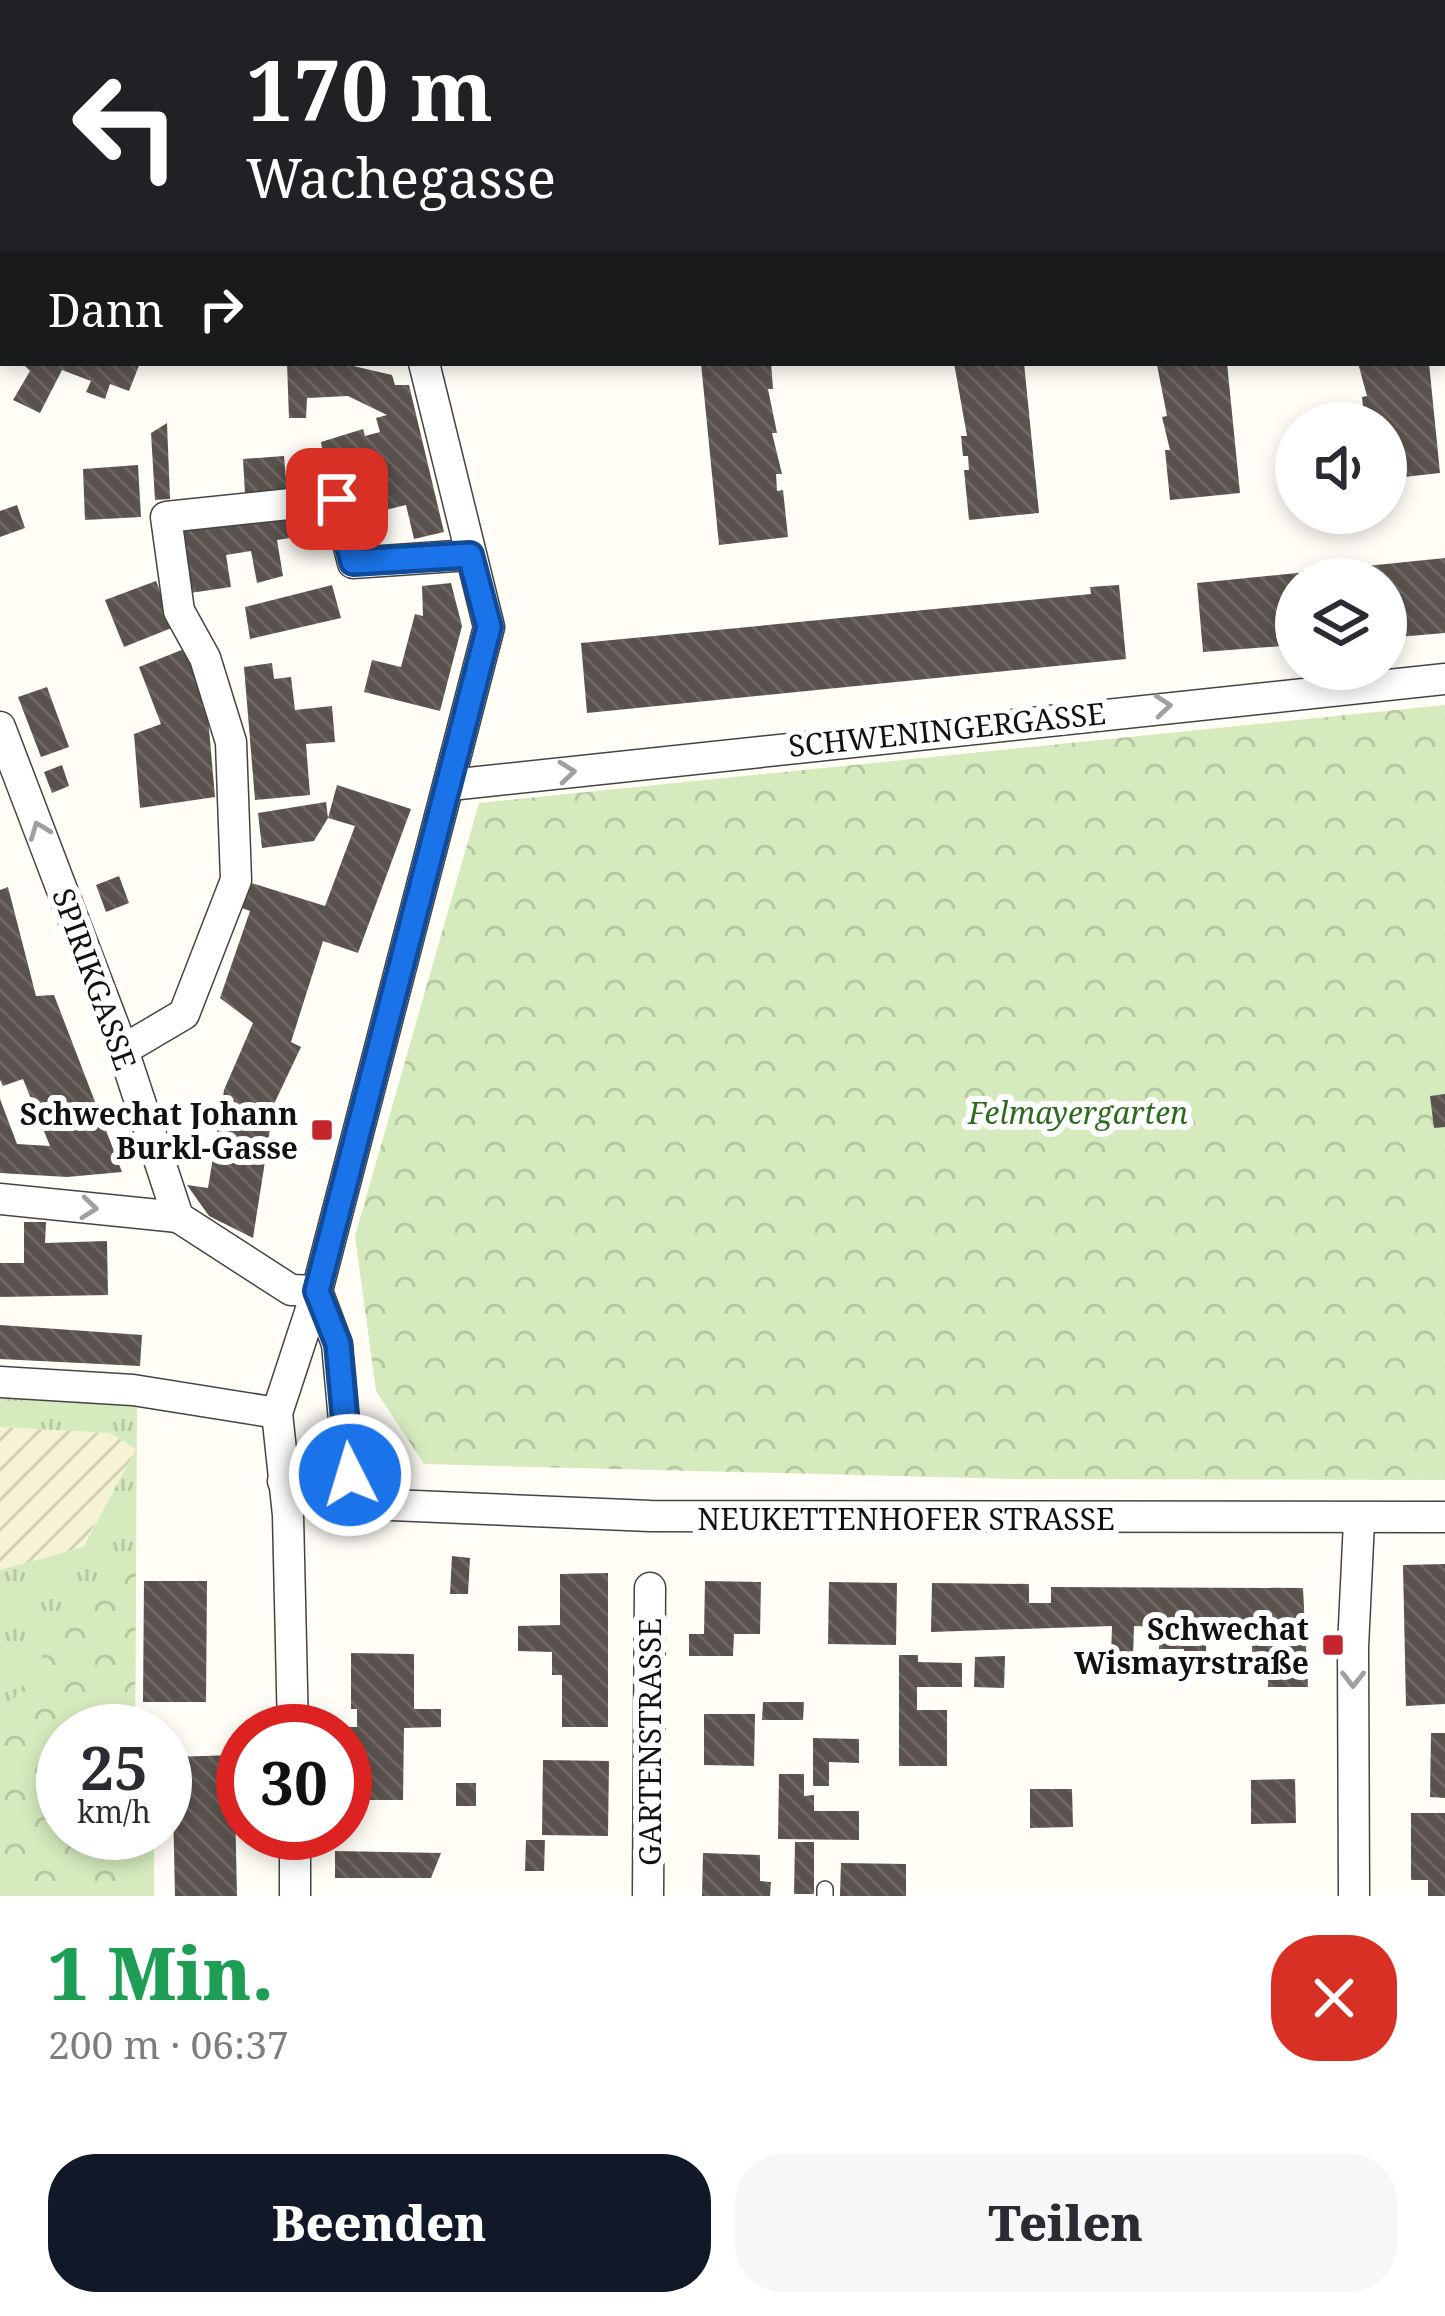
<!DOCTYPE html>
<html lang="de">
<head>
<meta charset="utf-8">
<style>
	:root { --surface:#fff; --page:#f7f7f7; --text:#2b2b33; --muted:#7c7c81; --accent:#111827 }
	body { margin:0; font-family:"Noto Serif",serif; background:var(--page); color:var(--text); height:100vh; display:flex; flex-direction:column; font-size:45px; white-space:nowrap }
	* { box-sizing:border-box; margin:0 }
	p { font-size:39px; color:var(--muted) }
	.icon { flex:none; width:66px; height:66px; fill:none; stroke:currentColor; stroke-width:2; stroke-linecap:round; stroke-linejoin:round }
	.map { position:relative; height:1896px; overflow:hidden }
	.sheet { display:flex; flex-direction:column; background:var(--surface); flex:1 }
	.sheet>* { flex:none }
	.banner { position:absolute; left:0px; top:0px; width:1446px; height:366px; box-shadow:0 6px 18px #0003; background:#202124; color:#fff; overflow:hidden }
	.controls { position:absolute; left:1275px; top:402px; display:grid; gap:24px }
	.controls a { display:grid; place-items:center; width:132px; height:132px; border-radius:50%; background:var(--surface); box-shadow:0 6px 18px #0003; font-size:60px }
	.speed { position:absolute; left:36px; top:1704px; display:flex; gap:24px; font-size:60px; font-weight:700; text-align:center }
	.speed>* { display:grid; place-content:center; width:156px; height:156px; border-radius:50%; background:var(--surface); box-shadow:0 6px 18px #0003; line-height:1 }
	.speed small { font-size:30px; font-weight:400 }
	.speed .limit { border:18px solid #d22; background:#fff; color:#111 }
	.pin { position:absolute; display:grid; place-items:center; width:102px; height:102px; color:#fff; margin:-51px; border-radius:24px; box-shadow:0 6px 18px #0006 }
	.me { position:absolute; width:132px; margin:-66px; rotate:355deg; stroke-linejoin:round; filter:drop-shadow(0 0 9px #0008) }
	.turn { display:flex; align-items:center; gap:42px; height:252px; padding:0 48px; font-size:54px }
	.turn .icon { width:156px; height:156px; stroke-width:2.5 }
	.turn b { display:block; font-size:84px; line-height:102px }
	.then { display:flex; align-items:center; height:114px; padding:0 48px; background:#0003; gap:24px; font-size:45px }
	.round { display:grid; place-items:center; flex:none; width:126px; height:126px; border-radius:48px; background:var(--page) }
	.overview { display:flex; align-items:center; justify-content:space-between; height:204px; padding:0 48px }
	h1 { font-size:72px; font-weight:800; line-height:90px; color:#1e9e55 }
	.action { display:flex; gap:24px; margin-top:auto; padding:24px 48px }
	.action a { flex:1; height:138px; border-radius:48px; background:var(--accent); color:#fff; font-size:48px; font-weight:800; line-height:138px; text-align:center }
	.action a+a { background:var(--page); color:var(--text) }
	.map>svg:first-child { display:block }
</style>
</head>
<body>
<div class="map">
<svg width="1445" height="1896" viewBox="0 0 1445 1896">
	<defs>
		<pattern id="farmland-furrows" width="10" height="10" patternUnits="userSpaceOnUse" patternTransform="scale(3)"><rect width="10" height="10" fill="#f6f3d4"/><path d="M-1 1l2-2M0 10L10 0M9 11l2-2" fill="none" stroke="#d2cfb5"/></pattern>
		<pattern id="grass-tufts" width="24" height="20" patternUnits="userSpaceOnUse" patternTransform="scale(3)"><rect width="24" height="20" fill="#d5ebbd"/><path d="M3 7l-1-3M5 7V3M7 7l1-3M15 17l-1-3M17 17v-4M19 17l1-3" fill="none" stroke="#b6c8a1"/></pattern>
		<pattern id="park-crowns" width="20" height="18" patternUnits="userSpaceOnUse" patternTransform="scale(3)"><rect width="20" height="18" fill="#d5ebbd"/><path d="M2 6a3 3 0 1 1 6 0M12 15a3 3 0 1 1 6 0" fill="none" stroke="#b6c8a1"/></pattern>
		<pattern id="building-back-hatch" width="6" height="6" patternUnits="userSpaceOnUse" patternTransform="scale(3)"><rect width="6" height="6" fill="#5a524d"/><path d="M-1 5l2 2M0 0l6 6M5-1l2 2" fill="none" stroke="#6d6662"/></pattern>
	</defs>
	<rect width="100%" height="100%" fill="#fffdf5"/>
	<path fill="url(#farmland-furrows)" d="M0,1427L110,1433L137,1448L82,1547L0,1570Z"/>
	<path fill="url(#grass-tufts)" d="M0,1396L137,1406L135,1731H63V1833H154V1896H0V1570L83,1547L136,1449L110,1433L0,1427Z"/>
	<g fill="url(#park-crowns)">
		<path d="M1445,705V1480L1012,1479L424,1464L376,1391L355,1236L479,803Z"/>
		<path d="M136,1570L135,1731H63V1833H154V1896H0L1,1718L82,1597Z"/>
	</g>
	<g fill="url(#building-back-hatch)">
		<path d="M22,363H140L129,391L110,384L105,399L86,392L91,381L62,370L40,413L13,400L30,371Z"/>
		<path d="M287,363L349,365L392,375L395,385H409L444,532L414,539L406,505L360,516L355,491L365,488L363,482L327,483L321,442L363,429L365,436L380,432L376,418L387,415L348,396L307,398L306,418H289Z"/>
		<path d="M701,363H771L773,389H768L777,433H772L782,474H776L777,491L783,490L788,537L719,545Z"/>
		<path d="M954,363H1024L1039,513L969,520L964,470H969L968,456H963L961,436H967Z"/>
		<path d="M1227,363L1240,493L1170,500L1165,450H1170L1162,417L1167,416L1157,365Z"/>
		<path d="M1358,363H1429L1440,473L1386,479V423H1369L1364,417L1362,397L1367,396Z"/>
		<path d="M167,423L170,499L155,500L151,433Z"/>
		<path d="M284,456L287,491L245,494L243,459Z"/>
		<path d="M138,465L141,517L85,520L83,469Z"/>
		<path d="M17,505L25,528L0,537V511Z"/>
		<path d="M313,509L316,534L277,540L283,576L257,583L251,551L226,555L231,587L190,593L180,529Z"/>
		<path d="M1445,558V633L1386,638V579H1296V645L1203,652L1197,583Z"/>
		<path d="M156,581L174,627L124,647L105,600Z"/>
		<path d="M451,583L462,626L440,711L364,692L372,660L401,667L415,614L423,616L422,586Z"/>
		<path d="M332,585L341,618L250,639L245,607Z"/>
		<path d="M1119,585L1126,659L587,713L581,643L1091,594L1090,587Z"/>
		<path d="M184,649L207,706L215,797L140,808L134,734L161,724L139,667Z"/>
		<path d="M272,663L274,679L291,677L295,710L332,706L335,742L306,744L310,795L255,800L244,667Z"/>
		<path d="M47,687L69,747L41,757L18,697Z"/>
		<path d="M62,765L69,786L52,793L44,772Z"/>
		<path d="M337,785L411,809L358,953L323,941L291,1042L301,1047L274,1104L253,1238L209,1216L187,1185L208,1188L224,1090L253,1023L220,998L250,911L239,907L248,882L325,906L355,826L328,818Z"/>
		<path d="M326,802L328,818L314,841L262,848L258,813Z"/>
		<path d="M119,876L129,903L106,912L96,885Z"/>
		<path d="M8,887L36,996L54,995L122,1172L67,1177L0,1173V1099L17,1144L50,1146L23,1079L3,1086L0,1080V890Z"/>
		<path d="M1445,1094V1127L1434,1128L1430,1096Z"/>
		<path d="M24,1222H46L45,1243L107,1241L108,1295L0,1297V1263H24Z"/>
		<path d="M0,1325L142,1335L140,1366L0,1359Z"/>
		<path d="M452,1556L470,1558L468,1594H450Z"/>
		<path d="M1445,1564V1704L1406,1706L1403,1565Z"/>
		<path d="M608,1573V1727H562V1675H552V1652L518,1651V1626L560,1625V1574Z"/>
		<path d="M144,1581H207L206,1702H143Z"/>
		<path d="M705,1581L761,1582L760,1634H734L733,1656H689V1634H704Z"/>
		<path d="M829,1582L897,1583L896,1645L828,1644Z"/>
		<path d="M932,1583L1029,1584V1603H1051V1587L1303,1588L1308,1687H1268V1658H1252V1630H1206V1658L1184,1659V1649H1159V1627L1134,1626L1133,1657H1111L1112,1626L931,1632Z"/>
		<path d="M351,1653L414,1654V1709H441V1727L404,1728L403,1800H346V1727H357V1709H351Z"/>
		<path d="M899,1655H918V1662L962,1663V1687H917V1710H947V1766H899Z"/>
		<path d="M1005,1656L1004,1688L974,1687L975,1657Z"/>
		<path d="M763,1702H804L803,1720H762Z"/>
		<path d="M704,1714H755L754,1766L704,1765Z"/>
		<path d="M1431,1733H1445V1798L1430,1797Z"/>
		<path d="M813,1738L859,1739V1763L829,1762V1786H813Z"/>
		<path d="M234,1755L237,1896H175L172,1757Z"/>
		<path d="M543,1760L609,1761L608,1836L542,1835Z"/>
		<path d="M779,1774H804V1796L814,1795V1811H859V1840L778,1839Z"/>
		<path d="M1295,1779L1296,1823L1251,1824V1780Z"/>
		<rect x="456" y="1783" width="20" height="23"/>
		<path d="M1030,1789H1072L1073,1827L1030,1828Z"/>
		<path d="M1411,1813H1445V1896H1428V1880H1411Z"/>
		<path d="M526,1840H545L544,1871H525Z"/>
		<path d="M795,1842H814V1894H794Z"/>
		<path d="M335,1851L441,1853L431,1878H335Z"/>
		<path d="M703,1853L760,1855V1881L771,1882L770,1896H702Z"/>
		<path d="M841,1863L906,1864V1896H840Z"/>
	</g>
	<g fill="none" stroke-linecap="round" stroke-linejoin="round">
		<g stroke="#444" stroke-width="18">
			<path id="service" d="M825,1889V1896"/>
		</g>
		<g stroke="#444" stroke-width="33">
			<g id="minor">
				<path d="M320,0L321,3"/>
				<path d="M1105,0L1106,3"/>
				<path d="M1443,72L1445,71"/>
				<path d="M0,153L3,159"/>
				<path d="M0,727L123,1050L178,1217L291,1290L317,1291"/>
				<path d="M450,785L1445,679"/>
				<path d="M123,1050L184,1014L236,880L231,742L205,658L179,611L166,517L337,499L353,563L470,555"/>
				<path d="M0,1199L178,1217"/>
				<path d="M317,1291L337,1344L349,1475L368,1504"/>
				<path d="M0,1382L133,1390L277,1413"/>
				<path d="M283,1481L313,1499L368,1504L650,1516L1445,1517"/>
				<path d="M293,1731L288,1515L277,1413L317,1291L489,627L424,363"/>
				<path d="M295,1896V1833"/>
				<path d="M648,1896L650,1588"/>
				<path d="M1354,1896L1353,1647L1359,1521"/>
			</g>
		</g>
		<use href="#service" stroke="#fff" stroke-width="15"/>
		<use href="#minor" stroke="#fff" stroke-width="30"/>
	</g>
	<defs><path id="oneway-chevron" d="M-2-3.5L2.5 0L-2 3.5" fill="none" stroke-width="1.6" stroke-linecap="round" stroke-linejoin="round" transform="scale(3)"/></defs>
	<g stroke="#a0a0a0">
		<use href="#oneway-chevron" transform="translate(1163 706) rotate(-5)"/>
		<use href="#oneway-chevron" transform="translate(567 772) rotate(-6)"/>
		<use href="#oneway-chevron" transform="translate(39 830) rotate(-111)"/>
		<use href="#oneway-chevron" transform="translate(89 1208) rotate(6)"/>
		<use href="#oneway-chevron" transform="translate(1353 1679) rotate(90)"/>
	</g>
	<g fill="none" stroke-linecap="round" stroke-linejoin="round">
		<g stroke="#114b97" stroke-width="30">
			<path id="route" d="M337,499L353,562L470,555L489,627L317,1291L338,1344L350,1475"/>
		</g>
		<use href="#route" stroke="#1a73e8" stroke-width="21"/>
	</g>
	<g fill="#c4262e" stroke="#fff" stroke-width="4.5">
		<rect x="310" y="1118" width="24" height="24" rx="6"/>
		<rect x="1321" y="1633" width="24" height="24" rx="6"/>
	</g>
	<g text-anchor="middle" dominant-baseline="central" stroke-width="12" stroke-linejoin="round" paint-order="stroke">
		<g font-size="30" fill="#111" stroke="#fff">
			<text transform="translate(947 729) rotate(-6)">SCHWENINGERGASSE</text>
			<text transform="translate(95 979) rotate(70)">SPIRIKGASSE</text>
			<text x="906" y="1518">NEUKETTENHOFER STRASSE</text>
			<text transform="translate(649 1742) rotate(-90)">GARTENSTRASSE</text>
		</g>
		<g font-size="30" font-style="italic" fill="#2f6b1f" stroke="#fff">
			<text x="1078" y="1112">Felmayergarten</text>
		</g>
		<g font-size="30" font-weight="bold" fill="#111" stroke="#fff" text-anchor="end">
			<text x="298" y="1113">Schwechat Johann<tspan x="298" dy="34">Burkl-Gasse</tspan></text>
			<text x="1309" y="1628">Schwechat<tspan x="1309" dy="34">Wismayrstraße</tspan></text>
		</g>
	</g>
</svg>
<div class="controls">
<a><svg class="icon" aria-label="sound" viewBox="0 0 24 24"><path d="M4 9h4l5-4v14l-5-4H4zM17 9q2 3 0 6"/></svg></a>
<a><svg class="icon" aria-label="layers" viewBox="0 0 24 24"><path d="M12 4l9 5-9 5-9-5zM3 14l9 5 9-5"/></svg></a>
</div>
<div class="speed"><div>25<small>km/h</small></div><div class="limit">30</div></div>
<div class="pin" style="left:337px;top:499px;background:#d93025"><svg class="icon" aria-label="arrive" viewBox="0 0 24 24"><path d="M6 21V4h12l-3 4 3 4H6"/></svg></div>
<svg class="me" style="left:350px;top:1475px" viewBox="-20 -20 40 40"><circle r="17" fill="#1a73e8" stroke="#fff" stroke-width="3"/><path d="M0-11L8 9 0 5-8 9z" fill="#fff"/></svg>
<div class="banner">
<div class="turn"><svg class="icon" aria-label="left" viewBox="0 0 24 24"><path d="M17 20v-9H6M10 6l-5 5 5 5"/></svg><div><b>170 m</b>Wachegasse</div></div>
<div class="then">Dann<svg class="icon" aria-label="right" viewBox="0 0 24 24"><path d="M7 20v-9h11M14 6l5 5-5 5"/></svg></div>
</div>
</div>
<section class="sheet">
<div class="overview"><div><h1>1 Min.</h1><p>200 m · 06:37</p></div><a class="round" style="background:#d93025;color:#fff"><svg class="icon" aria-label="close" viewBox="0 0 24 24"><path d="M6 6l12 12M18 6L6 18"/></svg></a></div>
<div class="action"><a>Beenden</a><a>Teilen</a></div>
</section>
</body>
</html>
